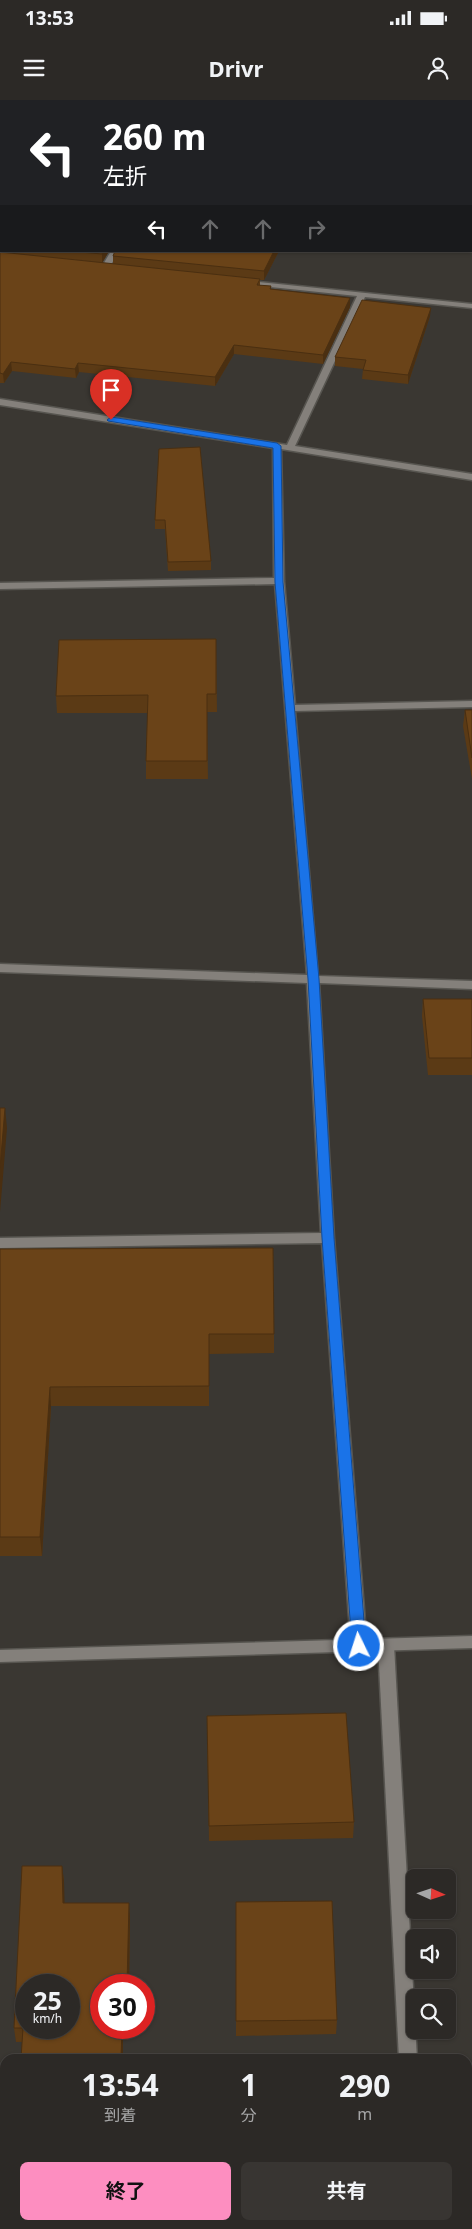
<!DOCTYPE html>
<html lang="ja">
<head>
<meta charset="utf-8">
<style>
	:root { --surface:#2c2926; --page:#383532; --text:#f1f3f6; --muted:#a6a6a7; --line:#484543; --accent:#fd8ec0 }
	body { margin:0; font-family:"Noto Sans","Noto Sans JP",sans-serif; background:var(--page); color:var(--text); height:100vh; display:flex; flex-direction:column; font-size:19px; white-space:nowrap }
	* { box-sizing:border-box; margin:0 }
	p { font-size:16px; color:var(--muted) }
	.icon { flex:none; width:28px; height:28px; fill:none; stroke:currentColor; stroke-width:2; stroke-linecap:round; stroke-linejoin:round }
	.map { position:relative; flex:1; overflow:hidden }
	.drawer { position:absolute; left:0px; top:1954px; width:472px; height:176px; display:flex; flex-direction:column; background:var(--surface); border-radius:15px 15px 0 0; box-shadow:0 1px 4px #0004,0 0 0 1px var(--line) }
	.drawer>* { flex:none }
	.hud { position:absolute; left:0px; top:0px; width:472px; height:152px; box-shadow:0 1px 4px #0004,0 0 0 1px var(--line); background:#202124; color:#fff; overflow:hidden }
	.needle { width:32px; rotate:93deg }
	.tools { position:absolute; left:406px; top:1769px; display:grid; gap:10px }
	.tools a { display:grid; place-items:center; width:50px; height:50px; border-radius:8px; background:var(--surface); box-shadow:0 1px 4px #0004,0 0 0 1px var(--line); font-size:25px }
	.speed { position:absolute; left:15px; top:1874px; display:flex; gap:10px; font-size:25px; font-weight:700; text-align:center }
	.speed>* { display:grid; place-content:center; width:65px; height:65px; border-radius:50%; background:var(--surface); box-shadow:0 1px 4px #0004,0 0 0 1px var(--line); line-height:1 }
	.speed small { font-size:12px; font-weight:400 }
	.speed .limit { border:8px solid #d22; background:#fff; color:#111 }
	.pin { position:absolute; display:grid; place-items:center; width:42px; height:42px; color:#fff; margin:-51px -21px; border-radius:50% 50% 50% 0; rotate:-45deg; box-shadow:0 0 5px #0007 }
	.pin .icon { rotate:45deg }
	.me { position:absolute; width:55px; margin:-28px; rotate:356deg; stroke-linejoin:round; filter:drop-shadow(0 0 4px #0008) }
	.turn { display:flex; align-items:center; gap:18px; height:105px; padding:0 20px; font-size:22px }
	.turn .icon { width:65px; height:65px; stroke-width:2.5 }
	.turn b { display:block; font-size:35px; line-height:42px }
	.lanes { display:flex; align-items:center; height:48px; padding:0 20px; background:#0003; justify-content:center; gap:25px; direction:ltr }
	.lanes .off { opacity:.35 }
	.eta { display:flex; justify-content:space-evenly; align-items:center; height:85px; text-align:center }
	.eta b { font-size:30px; font-weight:700; line-height:35px }
	.cta { display:flex; gap:10px; margin-top:auto; padding:10px 20px }
	.cta a { flex:1; height:58px; border-radius:8px; background:var(--accent); color:#111; font-size:20px; font-weight:700; line-height:58px; text-align:center }
	.cta a+a { background:var(--page); color:var(--text) }
	.status { display:flex; justify-content:space-between; align-items:center; height:35px; padding:0 25px; background:var(--surface); direction:ltr }
	.status svg { height:14px; fill:currentColor }
	header { display:flex; justify-content:space-between; align-items:center; height:65px; padding:0 20px; background:var(--surface); font-size:22px; font-weight:700 }
	.map>svg:first-child { display:block }
</style>
</head>
<body>
<div class="status"><b>13:53</b><svg viewBox="0 0 49 12"><path d="M0 12V9h3v3zM5 12V6h3v6zM10 12V3h3v9zM15 12V0h3v12zM26 1h20v11H26zM47 4h2v5h-2z"/></svg></div>
<header><svg class="icon" aria-label="menu" viewBox="0 0 24 24"><path d="M4 6h16M4 12h16M4 18h16"/></svg>Drivr<svg class="icon" aria-label="person" viewBox="0 0 24 24"><circle cx="12" cy="8" r="4"/><path d="M4 21q1-7 8-7t8 7"/></svg></header>
<div class="map">
<svg width="472" height="2129" viewBox="0 0 472 2129">
	<rect width="100%" height="100%" fill="#3a3732"/>
	<g fill="none" stroke-linecap="round" stroke-linejoin="round">
		<g stroke="#575550" stroke-width="3">
			<g id="minor">
				<path d="M111,151H119L108,170H102L101,168Z"/>
				<path d="M240,180L472,204V208L365,197L295,346L472,374V380L281,349L284,481L295,605L472,601V607L295,611L318,876L472,881V889L319,883L334,1138L367,1546L364,1551L359,1552L354,1551L351,1546L322,1143L0,1148V1138L321,1133L307,883L0,872V864L307,875L275,484L0,489V483L274,478L273,348L0,305V299L287,345L357,196L243,184H240Z"/>
				<path d="M386,1539L391,1540L394,1545L417,1959H399L378,1545L381,1540Z"/>
				<path d="M407,2125H425L426,2129H408Z"/>
			</g>
		</g>
		<g stroke="#575550" stroke-width="3">
			<path id="tertiary" d="M472,1536V1548L0,1562V1550Z"/>
		</g>
		<use href="#minor" fill="#84807b" fill-rule="evenodd"/>
		<use href="#tertiary" fill="#84807b" fill-rule="evenodd"/>
	</g>
	<g fill="#5b3a15">
		<path d="M0,2H1V151H109L102,163L113,164V156L279,151L264,180H260V185L271,189L350,207L323,264L234,254L215,286L79,272L76,278L12,271L4,283H0Z"/>
		<path d="M472,5V96H471V6Z"/>
		<path d="M430,216L408,284L362,279L363,269L335,266V257Z"/>
		<path d="M159,349L211,461V470L168,471L165,429H155V420Z"/>
		<path d="M216,539L217,612H207L208,679H146V661L148,613H57L56,596Z"/>
		<path d="M465,610H472V679L463,626Z"/>
		<path d="M423,899H472V975H428L422,916Z"/>
		<path d="M0,1149L274,1234V1253L209,1254V1306H51L42,1456H0Z"/>
		<path d="M207,1616L354,1722L353,1738L209,1741Z"/>
		<path d="M62,1766L64,1781V1803L130,1817L129,1885H101V1928H128V1940L16,1942L14,1928Z"/>
		<path d="M236,1802L337,1920L336,1934L236,1936Z"/>
	</g>
	<g fill="#4a2f11">
		<path d="M103,151H109L102,163V154Z"/>
		<path d="M274,151H279L264,180V171Z"/>
		<path d="M350,198V207L323,264V255Z"/>
		<path d="M431,208L430,216L408,284V275Z"/>
		<path d="M234,245V254L215,286V277Z"/>
		<path d="M11,262L12,271L4,283L3,274Z"/>
		<path d="M78,263L79,272L76,278L75,269Z"/>
		<path d="M5,1008L7,1028L0,1112V1068Z"/>
		<path d="M50,1287L51,1306L42,1456L40,1437Z"/>
		<path d="M62,1766L64,1781L65,1818L63,1803Z"/>
		<path d="M129,1803L130,1817L129,1885H127Z"/>
		<path d="M122,1928L123,1941V1959H121Z"/>
	</g>
	<g fill="#6a4318" stroke="#4a2f11" fill-rule="evenodd">
		<path d="M15,0H380V1H14Z"/>
		<rect x="0" y="2" width="1" height="143"/>
		<path d="M472,5V23H471V6Z"/>
		<rect x="471" y="29" width="1" height="57"/>
		<path d="M69,151H103L102,154Z"/>
		<path d="M115,151H274L264,171L113,156Z"/>
		<path d="M0,152L260,179L257,185L271,186L270,189L350,198L323,255L234,245L215,277L78,263L75,269L11,262L3,274L0,273Z"/>
		<path d="M362,200L431,208L408,275L363,270L366,260L335,257Z"/>
		<path d="M200,347L211,461L168,462L165,420H155L159,349Z"/>
		<path d="M216,539V594H207V661H146L148,595L56,596L59,540Z"/>
		<path d="M465,610H472V658Z"/>
		<path d="M423,899H472V958H429Z"/>
		<path d="M0,1008H5L0,1068Z"/>
		<path d="M273,1148L274,1234H209V1286L50,1287L40,1437H0V1149Z"/>
		<path d="M346,1613L354,1722L209,1726L207,1616Z"/>
		<path d="M22,1766H62L63,1803H129L127,1885H101V1928H122L121,1959H21L23,1928H14ZM26,1885H69V1928H26Z"/>
		<path d="M332,1801L337,1920L236,1921V1802Z"/>
	</g>
	<path fill="#1a73e8" stroke="#114b97" d="M111,317L277,343L281,346L283,482L319,879L334,1138L366,1546L364,1550L359,1551L354,1550L352,1546L322,1138L308,879L275,482L273,348L108,321L107,320Z"/>
</svg>
<div class="tools">
<a><svg class="needle" viewBox="-14 -14 28 28"><path d="M0-13l5 13h-10z" fill="#e53935"/><path d="M0 13l5-13h-10z" fill="#a6a6a7"/></svg></a>
<a><svg class="icon" aria-label="sound" viewBox="0 0 24 24"><path d="M4 9h4l5-4v14l-5-4H4zM17 9q2 3 0 6"/></svg></a>
<a><svg class="icon" aria-label="search" viewBox="0 0 24 24"><circle cx="10" cy="10" r="6"/><path d="M15 15l6 6"/></svg></a>
</div>
<div class="speed"><div>25<small>km/h</small></div><div class="limit">30</div></div>
<div class="pin" style="left:111px;top:320px;background:#d93025"><svg class="icon" aria-label="arrive" viewBox="0 0 24 24"><path d="M6 21V4h12l-3 4 3 4H6"/></svg></div>
<svg class="me" style="left:359px;top:1546px" viewBox="-20 -20 40 40"><circle r="17" fill="#1a73e8" stroke="#fff" stroke-width="3"/><path d="M0-11L8 9 0 5-8 9z" fill="#fff"/></svg>
<div class="hud">
<div class="turn"><svg class="icon" aria-label="left" viewBox="0 0 24 24"><path d="M17 20v-9H6M10 6l-5 5 5 5"/></svg><div><b>260 m</b>左折</div></div>
<div class="lanes"><svg class="icon" aria-label="left" viewBox="0 0 24 24"><path d="M17 20v-9H6M10 6l-5 5 5 5"/></svg><svg class="icon off" aria-label="ahead" viewBox="0 0 24 24"><path d="M12 20V5M6 11l6-6 6 6"/></svg><svg class="icon off" aria-label="ahead" viewBox="0 0 24 24"><path d="M12 20V5M6 11l6-6 6 6"/></svg><svg class="icon off" aria-label="right" viewBox="0 0 24 24"><path d="M7 20v-9h11M14 6l5 5-5 5"/></svg></div>
</div>
<section class="drawer">
<div class="eta">
<div><b>13:54</b><p>到着</p></div>
<div><b>1</b><p>分</p></div>
<div><b>290</b><p>m</p></div>
</div>
<div class="cta"><a>終了</a><a>共有</a></div>
</section>
</div>
</body>
</html>
